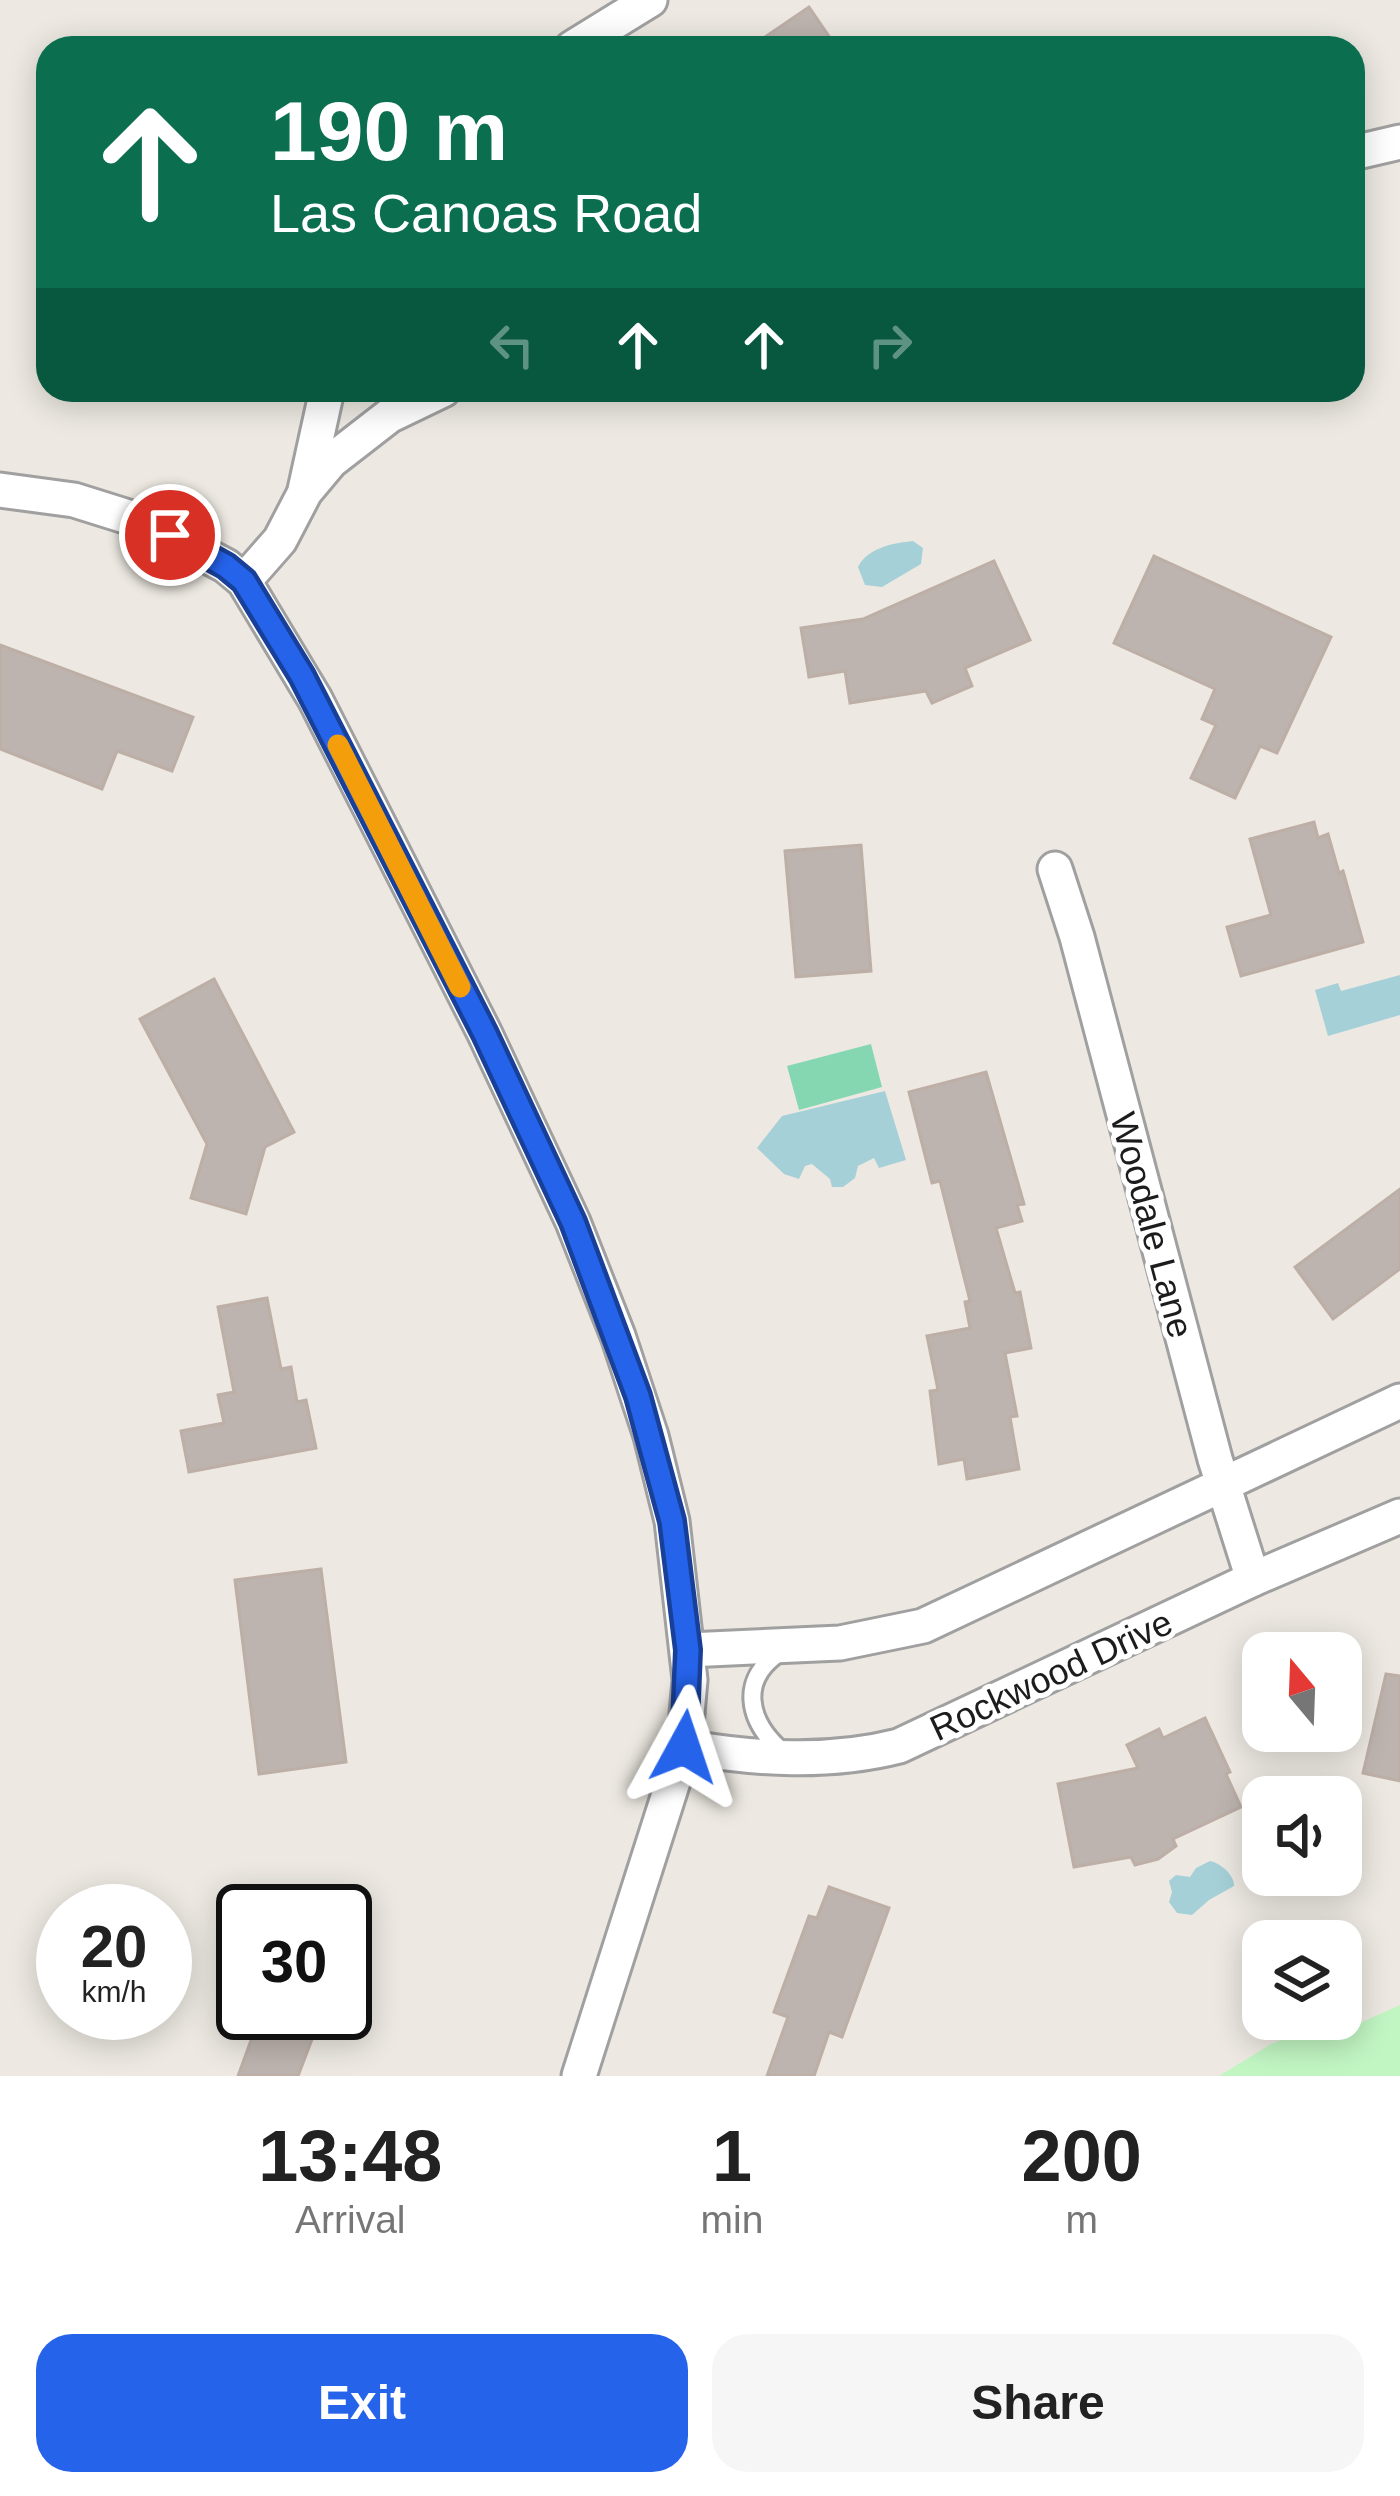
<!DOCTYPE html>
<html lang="en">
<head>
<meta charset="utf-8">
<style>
	:root { --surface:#fff; --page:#f6f6f6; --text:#222; --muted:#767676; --accent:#2563eb }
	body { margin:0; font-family:Arial,sans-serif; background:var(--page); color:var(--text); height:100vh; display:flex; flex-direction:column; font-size:45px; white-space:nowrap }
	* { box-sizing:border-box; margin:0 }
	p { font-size:39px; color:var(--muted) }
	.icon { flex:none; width:66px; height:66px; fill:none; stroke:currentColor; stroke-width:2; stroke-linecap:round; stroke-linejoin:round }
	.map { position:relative; height:2076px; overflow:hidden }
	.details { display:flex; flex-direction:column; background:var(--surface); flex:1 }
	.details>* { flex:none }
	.banner { position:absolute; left:36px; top:36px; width:1329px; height:366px; border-radius:36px; box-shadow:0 6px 30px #0003; background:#0b6e4f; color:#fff; overflow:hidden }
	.needle { width:78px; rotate:341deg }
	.buttons { position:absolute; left:1242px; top:1632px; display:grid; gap:24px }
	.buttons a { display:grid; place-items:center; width:120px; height:120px; border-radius:24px; background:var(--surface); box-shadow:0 6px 30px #0003; font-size:60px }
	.speed { position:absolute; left:36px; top:1884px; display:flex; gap:24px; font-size:60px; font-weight:700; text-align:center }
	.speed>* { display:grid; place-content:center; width:156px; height:156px; border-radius:50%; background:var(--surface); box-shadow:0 6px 30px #0003; line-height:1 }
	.speed small { font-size:30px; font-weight:400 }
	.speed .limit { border:6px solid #111; border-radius:18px; background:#fff; color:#111 }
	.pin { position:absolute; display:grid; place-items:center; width:102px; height:102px; color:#fff; margin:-51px; border:6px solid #fff; border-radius:50%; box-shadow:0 3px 12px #0007 }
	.me { position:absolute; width:132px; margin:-66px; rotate:5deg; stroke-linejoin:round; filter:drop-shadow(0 0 9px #0008) }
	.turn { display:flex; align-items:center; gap:42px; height:252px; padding:0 36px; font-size:54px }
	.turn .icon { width:156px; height:156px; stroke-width:2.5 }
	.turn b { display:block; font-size:84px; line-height:102px }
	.lanes { display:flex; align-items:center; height:114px; padding:0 36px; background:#0003; justify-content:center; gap:60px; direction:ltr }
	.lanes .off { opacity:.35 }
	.eta { display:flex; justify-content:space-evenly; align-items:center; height:204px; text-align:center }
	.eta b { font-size:72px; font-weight:700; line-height:84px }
	.primary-button { display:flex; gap:24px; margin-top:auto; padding:24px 36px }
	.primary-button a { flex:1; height:138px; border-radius:36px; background:var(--accent); color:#fff; font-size:48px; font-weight:700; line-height:138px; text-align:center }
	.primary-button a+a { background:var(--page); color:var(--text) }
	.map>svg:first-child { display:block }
</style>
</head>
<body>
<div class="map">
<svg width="1400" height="2076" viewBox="0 0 1400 2076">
	<rect width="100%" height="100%" fill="#ede9e2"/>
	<path fill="#c1f5c2" d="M1400,2005V2076H1219L1271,2044L1308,2030L1340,2032Z"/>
	<path fill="#85d7b2" d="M871,1044L882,1087L799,1110L787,1066Z"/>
	<g fill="#a5d0d8">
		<path d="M913,541L923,548L921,564L882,587L865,585L858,567C867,548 893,543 913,541Z"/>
		<path d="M1400,975V1015L1328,1036L1315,990L1338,983L1341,991Z"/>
		<path d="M885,1091L906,1160L879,1168L874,1158L858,1166L855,1178L843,1187H832L830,1179L812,1164L805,1166L799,1179L784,1174L757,1148L782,1116Z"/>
		<path d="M1210,1861C1221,1863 1235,1876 1234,1886L1209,1900L1192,1915L1177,1913L1169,1902L1172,1892L1169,1881L1176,1875L1190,1877L1196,1868Z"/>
	</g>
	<g fill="#bdb4af" stroke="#bdaea6" stroke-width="3">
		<path d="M809,7L837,48H749Z"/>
		<path d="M1154,556L1331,637L1277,753L1260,746L1235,798L1191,778L1216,725L1202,719L1215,689L1114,643Z"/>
		<path d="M994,561L1030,640L965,668L972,686L932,703L926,691L850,703L845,671L809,677L801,628L863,619Z"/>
		<path d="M0,645L193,717L172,771L117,751L102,789L0,749Z"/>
		<path d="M1314,822L1318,838L1328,834L1339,873L1343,871L1363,942L1241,976L1227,927L1271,915L1250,839Z"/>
		<path d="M861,845L871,971L796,977L785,851Z"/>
		<path d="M214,979L294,1132L265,1147L246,1214L191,1198L207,1144L140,1019Z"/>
		<path d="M986,1072L1024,1204L1017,1205L1022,1221L996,1228L1015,1293L1020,1292L1031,1348L1005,1353L1017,1416L1010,1417L1019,1469L967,1479L964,1459L939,1464L930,1391L938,1390L927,1336L970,1328L965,1302L970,1301L940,1181L932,1183L909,1092Z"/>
		<path d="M1400,1189V1269L1333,1319L1295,1267Z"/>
		<path d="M267,1298L281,1369L291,1367L297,1402L306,1400L316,1448L189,1472L181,1431L224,1423L218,1395L234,1392L218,1307Z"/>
		<path d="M321,1569L346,1762L259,1774L235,1580Z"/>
		<path d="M1386,1674L1400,1676V1781L1363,1773Z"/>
		<path d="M1205,1718L1230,1772L1226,1774L1241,1807L1173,1839L1176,1846L1158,1859L1135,1865L1131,1857L1074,1867L1058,1784L1138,1768L1127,1745L1159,1729L1163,1738Z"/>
		<path d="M829,1887L889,1908L842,2037L829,2032L814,2076H767L788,2017L774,2012L809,1916L817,1918Z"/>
		<path d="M261,2013H322L298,2076H238Z"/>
	</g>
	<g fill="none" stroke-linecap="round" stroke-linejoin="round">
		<g stroke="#a0a0a0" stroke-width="22">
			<path id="lane" d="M782,1651C738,1679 747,1721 783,1752"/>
		</g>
		<g stroke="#a0a0a0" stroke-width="39">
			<g id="street">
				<path d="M572,48L650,0"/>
				<path d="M1353,153L1400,142"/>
				<path d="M0,490L74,500L141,521L226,566L244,581L315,699L485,1034L573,1222L618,1336L651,1436L672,1521L690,1680L684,1747L579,2076"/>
				<path d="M305,490L327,390"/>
				<path d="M244,581L280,540L305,492L331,461L389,416L443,390"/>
				<path d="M1055,869L1077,937L1215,1459L1253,1579"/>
				<path d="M688,1650L840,1643L923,1626L1400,1401"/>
				<path d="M684,1747C756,1759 828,1764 899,1746L1253,1579L1400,1516"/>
			</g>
		</g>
		<use href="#lane" stroke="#fff" stroke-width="16"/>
		<use href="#street" stroke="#fff" stroke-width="33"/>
	</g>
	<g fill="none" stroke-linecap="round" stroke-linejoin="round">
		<g stroke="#184099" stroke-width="30">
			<path id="route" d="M170,535L226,566L244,581L302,676L485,1034L573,1222L638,1396L672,1521L688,1650L684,1747"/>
		</g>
		<use href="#route" stroke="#2563eb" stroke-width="21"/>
		<path stroke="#f59e0b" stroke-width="21" d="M338,745L460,987"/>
	</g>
	<g text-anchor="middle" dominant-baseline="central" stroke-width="10" stroke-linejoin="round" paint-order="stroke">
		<g font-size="36" fill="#1c1c1c" stroke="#fff">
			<text transform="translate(1152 1225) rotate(75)">Woodale Lane</text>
			<text transform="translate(1051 1675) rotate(-25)">Rockwood Drive</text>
		</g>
	</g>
</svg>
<div class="buttons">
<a><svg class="needle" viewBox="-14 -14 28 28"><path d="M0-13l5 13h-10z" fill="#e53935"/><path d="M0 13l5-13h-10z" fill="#767676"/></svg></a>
<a><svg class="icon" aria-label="sound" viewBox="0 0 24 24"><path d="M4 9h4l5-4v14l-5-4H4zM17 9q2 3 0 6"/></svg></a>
<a><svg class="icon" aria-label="layers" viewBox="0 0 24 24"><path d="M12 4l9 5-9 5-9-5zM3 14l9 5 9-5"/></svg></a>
</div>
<div class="speed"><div>20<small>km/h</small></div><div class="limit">30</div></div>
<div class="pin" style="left:170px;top:535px;background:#d93025"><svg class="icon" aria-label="arrive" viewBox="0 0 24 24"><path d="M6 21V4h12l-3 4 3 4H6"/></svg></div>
<svg class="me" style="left:684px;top:1747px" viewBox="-20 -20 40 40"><path d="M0-17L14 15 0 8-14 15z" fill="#2563eb" stroke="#fff" stroke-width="4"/></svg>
<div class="banner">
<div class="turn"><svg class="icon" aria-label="ahead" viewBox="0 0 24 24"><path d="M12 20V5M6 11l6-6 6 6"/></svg><div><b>190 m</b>Las Canoas Road</div></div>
<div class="lanes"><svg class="icon off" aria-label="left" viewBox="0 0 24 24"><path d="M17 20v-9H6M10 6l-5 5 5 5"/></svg><svg class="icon" aria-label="ahead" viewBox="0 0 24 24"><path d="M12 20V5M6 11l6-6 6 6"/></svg><svg class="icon" aria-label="ahead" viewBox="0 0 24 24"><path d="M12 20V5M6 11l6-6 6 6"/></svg><svg class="icon off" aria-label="right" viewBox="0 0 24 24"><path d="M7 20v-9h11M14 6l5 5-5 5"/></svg></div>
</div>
</div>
<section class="details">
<div class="eta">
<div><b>13:48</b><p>Arrival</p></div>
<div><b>1</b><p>min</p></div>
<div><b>200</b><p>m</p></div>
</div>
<div class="primary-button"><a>Exit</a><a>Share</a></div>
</section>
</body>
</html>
